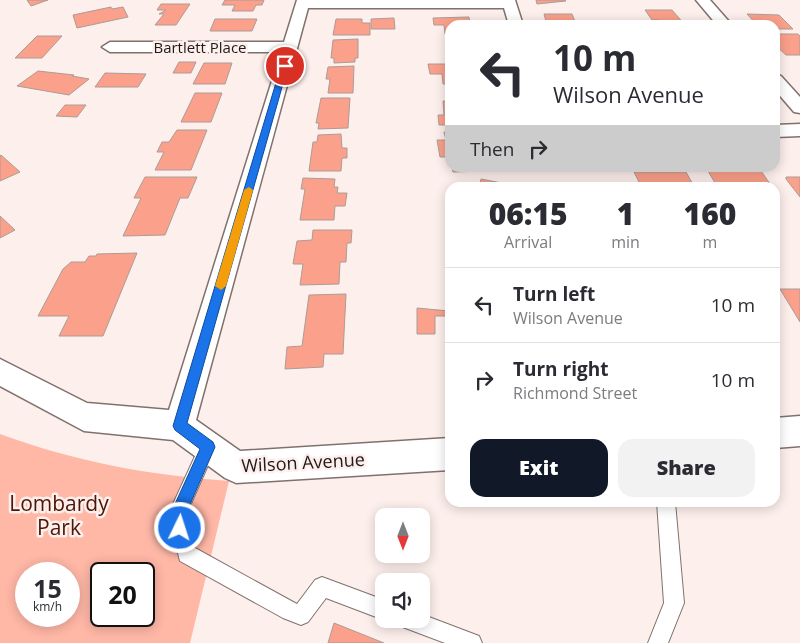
<!DOCTYPE html>
<html lang="en">
<head>
<meta charset="utf-8">
<style>
	:root { --surface:#fff; --page:#f2f2f3; --text:#2b2b33; --muted:#7c7c81; --line:#e1e1e2; --accent:#111827 }
	body { margin:0; font-family:"Open Sans",sans-serif; background:var(--page); color:var(--text); height:100vh; display:flex; flex-direction:column; font-size:19px; white-space:nowrap }
	* { box-sizing:border-box; margin:0 }
	p { font-size:16px; color:var(--muted) }
	.icon { flex:none; width:28px; height:28px; fill:none; stroke:currentColor; stroke-width:2; stroke-linecap:round; stroke-linejoin:round }
	.map { position:relative; flex:1; overflow:hidden }
	.panel { position:absolute; left:445px; top:182px; width:335px; height:325px; display:flex; flex-direction:column; background:var(--surface); border-radius:15px; box-shadow:0 2px 12px #0003 }
	.panel>* { flex:none }
	.top-card { position:absolute; left:445px; top:20px; width:335px; height:152px; border-radius:15px; box-shadow:0 2px 12px #0003; background:#fff; color:var(--text); overflow:hidden }
	.needle { width:32px; rotate:180deg }
	.controls { position:absolute; left:375px; top:508px; display:grid; gap:10px }
	.controls a { display:grid; place-items:center; width:55px; height:55px; border-radius:10px; background:var(--surface); box-shadow:0 2px 12px #0003; font-size:25px }
	.speed { position:absolute; left:15px; top:562px; display:flex; gap:10px; font-size:25px; font-weight:700; text-align:center }
	.speed>* { display:grid; place-content:center; width:65px; height:65px; border-radius:50%; background:var(--surface); box-shadow:0 2px 12px #0003; line-height:1 }
	.speed small { font-size:12px; font-weight:400 }
	.speed .limit { border:2px solid #111; border-radius:8px; background:#fff; color:#111 }
	.pin { position:absolute; display:grid; place-items:center; width:42px; height:42px; color:#fff; margin:-21px; border:2px solid #fff; border-radius:50%; box-shadow:0 1px 5px #0007 }
	.me { position:absolute; width:55px; margin:-28px; rotate:4deg; stroke-linejoin:round; filter:drop-shadow(0 0 4px #0008) }
	.turn { display:flex; align-items:center; gap:18px; height:105px; padding:0 25px; font-size:22px }
	.turn .icon { width:65px; height:65px; stroke-width:2.5 }
	.turn b { display:block; font-size:35px; line-height:42px }
	.then { display:flex; align-items:center; height:48px; padding:0 25px; background:#0003; gap:10px; font-size:19px }
	.eta { display:flex; justify-content:space-evenly; align-items:center; height:85px; text-align:center }
	.eta b { font-size:30px; font-weight:800; line-height:35px }
	.primary-button { display:flex; gap:10px; margin-top:auto; padding:10px 25px }
	.primary-button a { flex:1; height:58px; border-radius:15px; background:var(--accent); color:#fff; font-size:20px; font-weight:800; line-height:58px; text-align:center }
	.primary-button a+a { background:var(--page); color:var(--text) }
	ul { padding:0; list-style:none }
	li { display:flex; align-items:center; gap:15px; height:75px; padding:0 25px; border-top:1px solid var(--line) }
	li div { flex:1 }
	li b { display:block; font-size:19px }
	li em { font-style:normal }
	.map>svg:first-child { display:block }
</style>
</head>
<body>
<div class="map">
<svg width="800" height="643" viewBox="0 0 800 643">
	<rect width="100%" height="100%" fill="#fdefec"/>
	<path fill="#ffb7a6" fill-rule="evenodd" d="M0,434C76,462 148,475 229,481L190,643H0ZM26,574H69V616H26ZM101,574H144V616H101Z"/>
	<g fill="#fba08a" stroke="#ab9c98">
		<path d="M27,0H48L31,6Z"/>
		<path d="M225,0H264L262,5H256L253,11H232L235,5H222Z"/>
		<path d="M536,0H565L566,1L537,4Z"/>
		<path d="M161,4H190L176,25H155L164,14H159L166,10H157Z"/>
		<path d="M111,7L112,9L123,7L128,17L77,28L73,15Z"/>
		<path d="M645,10H672L685,25H663L659,20H652Z"/>
		<path d="M544,14H572L576,24L547,25Z"/>
		<path d="M747,14L779,15L793,29H775V25H757Z"/>
		<path d="M469,17L470,25H450V34H445L444,25H434L433,18Z"/>
		<path d="M394,18L395,29H371V19Z"/>
		<path d="M215,19H257L252,31H210Z"/>
		<path d="M336,19H362V23H370V35H333Z"/>
		<path d="M775,34H798L800,36V55H786L775,45Z"/>
		<path d="M37,36H62L42,58H15Z"/>
		<path d="M358,39V58H355V62L334,63V58H331L333,40Z"/>
		<path d="M179,62H196L191,73H173Z"/>
		<path d="M204,63H232L225,84H193Z"/>
		<path d="M428,64H450V87L449,84H443L442,74H430Z"/>
		<path d="M354,66L353,93H328L330,79H326L328,67Z"/>
		<path d="M38,71L74,75L72,76L89,79L69,95L17,86Z"/>
		<path d="M105,73L146,74L138,87H95Z"/>
		<path d="M195,93H222L211,122H181Z"/>
		<path d="M447,95H450V125H439L438,115H444L443,101H448Z"/>
		<path d="M321,98H350L348,128L318,129L319,123H316Z"/>
		<path d="M65,105H86L77,117L56,116Z"/>
		<path d="M177,130H207L191,170H155L164,152H157L162,142H169Z"/>
		<path d="M444,132H450V161L449,157H440L437,140H446Z"/>
		<path d="M341,134L342,148H347V158H342L341,171H309L313,142H317L318,135Z"/>
		<path d="M1,155L20,172L0,181V156Z"/>
		<path d="M452,168H482L483,171L453,172Z"/>
		<path d="M708,171H761L773,188H718Z"/>
		<path d="M634,172H686L695,188H642Z"/>
		<path d="M145,177H197L188,198H180L165,235L123,236L141,198H134Z"/>
		<path d="M786,177H800V197L786,179Z"/>
		<path d="M303,178L335,179L334,187H338L337,193H347L345,206H335L334,220H300L305,189H301Z"/>
		<path d="M481,179L512,185L511,187L516,188H479Z"/>
		<path d="M571,186H622L623,188H571Z"/>
		<path d="M0,216L15,230L0,238Z"/>
		<path d="M313,230H352L351,243H347L346,262H340L339,284L300,285L303,264H293L297,241L312,240Z"/>
		<path d="M137,253L103,336H59L69,316H38L63,269L71,262H85L89,256H96L97,254Z"/>
		<path d="M449,288H450V318V316H435V334H417V308L449,311Z"/>
		<path d="M780,289H800V322Z"/>
		<path d="M346,294L343,354H324L323,367L285,369L287,347L302,346L309,295Z"/>
		<path d="M334,623L384,643H328Z"/>
	</g>
	<g fill="none" stroke-linecap="round" stroke-linejoin="round">
		<g stroke="#80716d" stroke-width="2">
			<g id="service">
				<path d="M208,439L214,441L216,447L186,515L195,548L295,603L297,604L315,580L322,577L384,600V619H387L384,620L326,598L308,622L301,625L283,618L180,561L168,515L202,441Z"/>
				<path d="M657,502H675L684,603L668,643H648L664,603Z"/>
				<path d="M421,614L479,636L482,643H445L400,626L397,619H421Z"/>
			</g>
		</g>
		<g stroke="#80716d" stroke-width="3">
			<g id="minor">
				<path d="M297,0H515L523,25H509L504,8H308L196,420L240,451L450,438V470L236,483L225,478L173,440L84,431L0,386V359L87,403L169,410L281,52H110L102,47L110,42H284Z"/>
				<path d="M696,0H710L732,25H717Z"/>
				<path d="M775,75L781,76L800,97V113L794,112L775,90Z"/>
				<path d="M800,124V136L775,137V125Z"/>
				<path d="M800,416V446L775,448V418Z"/>
			</g>
		</g>
		<use href="#service" fill="#fff" fill-rule="evenodd"/>
		<use href="#minor" fill="#fff" fill-rule="evenodd"/>
	</g>
	<path fill="#1a73e8" stroke="#114b97" d="M285,64L288,66L187,423L213,442L215,447L185,516L188,528L186,534L180,536L175,534L170,515L200,449L175,430L173,426L281,66Z"/>
	<path fill="#f59e0b" d="M249,187L253,190L226,286L221,290L215,286L244,190Z"/>
	<g text-anchor="middle" dominant-baseline="central" stroke-width="5" stroke-linejoin="round" paint-order="stroke">
		<g font-size="15" fill="#1f1918" stroke="#fdefec">
			<text x="200" y="47">Bartlett Place</text>
		</g>
		<g font-size="18" fill="#1f1918" stroke="#fdefec">
			<text transform="translate(303 462) rotate(-3)">Wilson Avenue</text>
		</g>
		<g font-size="21" fill="#4d1609" stroke="#fdefec">
			<text x="59" y="503">Lombardy<tspan x="59" dy="24">Park</tspan></text>
		</g>
	</g>
</svg>
<div class="controls">
<a><svg class="needle" viewBox="-14 -14 28 28"><path d="M0-13l5 13h-10z" fill="#e53935"/><path d="M0 13l5-13h-10z" fill="#7c7c81"/></svg></a>
<a><svg class="icon" aria-label="sound" viewBox="0 0 24 24"><path d="M4 9h4l5-4v14l-5-4H4zM17 9q2 3 0 6"/></svg></a>
</div>
<div class="speed"><div>15<small>km/h</small></div><div class="limit">20</div></div>
<div class="pin" style="left:285px;top:66px;background:#d93025"><svg class="icon" aria-label="arrive" viewBox="0 0 24 24"><path d="M6 21V4h12l-3 4 3 4H6"/></svg></div>
<svg class="me" style="left:180px;top:528px" viewBox="-20 -20 40 40"><circle r="17" fill="#1a73e8" stroke="#fff" stroke-width="3"/><path d="M0-11L8 9 0 5-8 9z" fill="#fff"/></svg>
<div class="top-card">
<div class="turn"><svg class="icon" aria-label="left" viewBox="0 0 24 24"><path d="M17 20v-9H6M10 6l-5 5 5 5"/></svg><div><b>10 m</b>Wilson Avenue</div></div>
<div class="then">Then<svg class="icon" aria-label="right" viewBox="0 0 24 24"><path d="M7 20v-9h11M14 6l5 5-5 5"/></svg></div>
</div>
<section class="panel">
<div class="eta">
<div><b>06:15</b><p>Arrival</p></div>
<div><b>1</b><p>min</p></div>
<div><b>160</b><p>m</p></div>
</div>
<ul>
<li><svg class="icon" aria-label="left" viewBox="0 0 24 24"><path d="M17 20v-9H6M10 6l-5 5 5 5"/></svg><div><b>Turn left</b><p>Wilson Avenue</p></div><em>10 m</em></li>
<li><svg class="icon" aria-label="right" viewBox="0 0 24 24"><path d="M7 20v-9h11M14 6l5 5-5 5"/></svg><div><b>Turn right</b><p>Richmond Street</p></div><em>10 m</em></li>
</ul>
<div class="primary-button"><a>Exit</a><a>Share</a></div>
</section>
</div>
</body>
</html>
